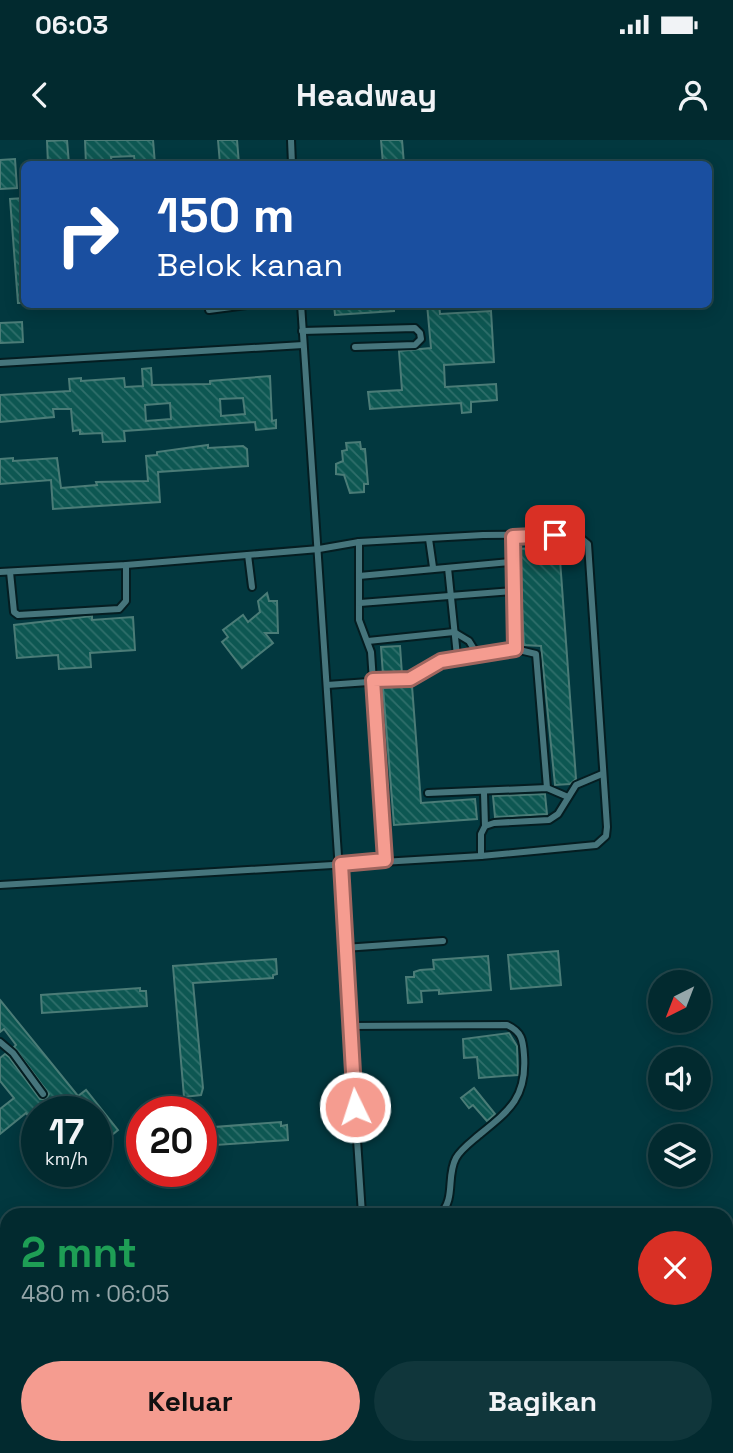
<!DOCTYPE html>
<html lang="id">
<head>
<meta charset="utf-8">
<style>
	:root { --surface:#022a2f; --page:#10363b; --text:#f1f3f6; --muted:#96a7aa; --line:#23464b; --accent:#f59c90 }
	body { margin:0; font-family:"Space Grotesk",sans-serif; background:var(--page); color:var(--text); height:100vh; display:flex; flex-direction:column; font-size:26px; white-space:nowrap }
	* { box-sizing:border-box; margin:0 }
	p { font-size:23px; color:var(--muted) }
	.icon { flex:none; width:38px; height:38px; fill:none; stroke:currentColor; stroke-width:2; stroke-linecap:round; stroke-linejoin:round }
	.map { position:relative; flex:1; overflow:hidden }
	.panel { position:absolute; left:0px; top:1068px; width:733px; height:247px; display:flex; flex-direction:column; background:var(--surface); border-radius:21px 21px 0 0; box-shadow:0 4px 18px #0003,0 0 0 2px var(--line) }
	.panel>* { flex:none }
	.guide { position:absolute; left:21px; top:21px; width:691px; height:147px; border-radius:10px; box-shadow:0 4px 18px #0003,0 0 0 2px var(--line); background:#1a4fa0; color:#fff; overflow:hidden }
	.needle { width:46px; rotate:222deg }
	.fabs { position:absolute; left:648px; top:830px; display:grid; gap:14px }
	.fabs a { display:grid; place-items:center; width:63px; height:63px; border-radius:50%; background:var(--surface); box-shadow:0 4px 18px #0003,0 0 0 2px var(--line); font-size:35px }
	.speed { position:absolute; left:21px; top:956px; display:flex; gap:14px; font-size:35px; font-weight:700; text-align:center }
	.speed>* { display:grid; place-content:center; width:91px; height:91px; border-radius:50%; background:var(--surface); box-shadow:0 4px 18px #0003,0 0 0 2px var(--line); line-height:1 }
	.speed small { font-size:18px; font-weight:400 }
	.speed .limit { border:10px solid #d22; background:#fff; color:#111 }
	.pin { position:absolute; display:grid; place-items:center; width:60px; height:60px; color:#fff; margin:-30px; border-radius:14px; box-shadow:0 4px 10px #0006 }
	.me { position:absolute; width:77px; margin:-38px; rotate:356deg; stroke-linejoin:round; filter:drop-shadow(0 0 5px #0008) }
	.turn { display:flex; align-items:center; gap:24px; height:147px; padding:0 21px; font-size:32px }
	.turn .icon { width:91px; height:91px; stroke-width:2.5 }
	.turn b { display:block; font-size:49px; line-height:60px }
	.round { display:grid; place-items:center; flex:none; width:74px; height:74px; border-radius:37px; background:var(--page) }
	.head { display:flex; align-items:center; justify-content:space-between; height:119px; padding:0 21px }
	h1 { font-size:42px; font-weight:800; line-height:52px; color:#1e9e55 }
	.button { display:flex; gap:14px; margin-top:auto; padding:14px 21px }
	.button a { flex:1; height:80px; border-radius:42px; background:var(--accent); color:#111; font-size:28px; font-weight:800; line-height:80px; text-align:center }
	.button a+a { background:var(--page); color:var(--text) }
	.status { display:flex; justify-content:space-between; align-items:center; height:49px; padding:0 35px; background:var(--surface); direction:ltr }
	.status svg { height:19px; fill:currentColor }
	header { display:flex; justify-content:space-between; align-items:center; height:91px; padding:0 21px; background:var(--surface); font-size:32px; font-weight:800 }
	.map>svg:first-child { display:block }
</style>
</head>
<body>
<div class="status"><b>06:03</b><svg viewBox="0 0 49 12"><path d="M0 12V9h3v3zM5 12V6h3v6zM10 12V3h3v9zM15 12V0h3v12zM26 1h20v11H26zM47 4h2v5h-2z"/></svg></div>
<header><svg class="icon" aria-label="back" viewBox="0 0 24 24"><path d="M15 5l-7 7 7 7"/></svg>Headway<svg class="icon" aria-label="person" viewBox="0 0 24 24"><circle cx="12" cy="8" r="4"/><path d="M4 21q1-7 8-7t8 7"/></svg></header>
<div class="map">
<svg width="733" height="1313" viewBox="0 0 733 1313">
	<defs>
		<pattern id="building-back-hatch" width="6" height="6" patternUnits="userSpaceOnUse" patternTransform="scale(1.75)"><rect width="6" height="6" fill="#0d5752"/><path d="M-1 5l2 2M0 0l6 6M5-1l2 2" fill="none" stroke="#2f6f6b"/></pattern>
	</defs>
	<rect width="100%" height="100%" fill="#02383f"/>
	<g fill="url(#building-back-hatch)" stroke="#4b7c77" stroke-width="2" fill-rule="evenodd">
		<path d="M67,0L69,24H48L47,1Z"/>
		<path d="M85,0H153L155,24H135L134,16L111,17L112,24H86Z"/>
		<path d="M218,0H237L239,24H220Z"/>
		<path d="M381,0H402L404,24H383Z"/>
		<path d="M15,19L17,48L0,49V20Z"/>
		<path d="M24,58V163H18L10,59Z"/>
		<path d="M334,164H394V171L335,175Z"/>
		<path d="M427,164H439L440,174L491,171L494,222L444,225L445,247L496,244L497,260L471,262V272L462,273L461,263L370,269L368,252L402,250L399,211L431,208Z"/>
		<path d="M22,182L23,202L0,203V183Z"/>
		<path d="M151,228L152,245L210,244V241L270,236L272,281L276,280V288L256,290L255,282L124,291L125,301L103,302L102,293L80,294V290L73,291L71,269H53L54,277L0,282V255L70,251L69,239L81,238V241L124,238L125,247L143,246L142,229ZM243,258L245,274L221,276L220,259ZM170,263L171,279L146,281L145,265Z"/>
		<path d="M360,302L361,309H365L368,344H364V352L350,353L344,335L336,334V324L343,321L342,311L347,310L346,303Z"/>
		<path d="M208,305V308L243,306L247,309L248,326L158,332L160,362L53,369L51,340L0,344V319L13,318V321L57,318L61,348L97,345L96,342L148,341L146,316L157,315V312Z"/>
		<path d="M559,406L576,639L570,644L555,645L541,506L524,505L519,409Z"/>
		<path d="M267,453L269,461H277L278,493H265L273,503L242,528L222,502L228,497L223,490L243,475L248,482L260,472L258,461Z"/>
		<path d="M92,476V480L133,477L135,510L90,513L91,527L59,529L58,515L17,518L14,485Z"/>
		<path d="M400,506L402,534L383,535L381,507Z"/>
		<path d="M412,546L421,663L475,659L477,679L394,685L383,548Z"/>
		<path d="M545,654L547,674L495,677L493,656Z"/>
		<path d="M558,811L561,845L511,849L508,815Z"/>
		<path d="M488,816L491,850L439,854V850L421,851L422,862L408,863L406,837H414V832L420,830L434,829L433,820Z"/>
		<path d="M276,819L277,834L273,835V838L193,843L203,948L201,955L184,957L173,826Z"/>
		<path d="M140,848V851H146L147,866L42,873L41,855Z"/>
		<path d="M0,860L78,956L86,950L118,990L96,1008V971H37V986L26,973L0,994V969L14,958L0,941V918L5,914L9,917L40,959H46L49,954L14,907L16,905L4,889L0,892Z"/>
		<path d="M509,893L517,906L518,935L479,938L477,917L464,918L463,899Z"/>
		<path d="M474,948L495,974L487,981L473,965L469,968L461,958Z"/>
		<path d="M281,982V986L287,985L288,1000L201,1006V988Z"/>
	</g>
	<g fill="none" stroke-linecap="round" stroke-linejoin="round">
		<g stroke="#041d21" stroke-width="10">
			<g id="service">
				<path d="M291,0L292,24"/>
				<path d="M301,164L362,1074"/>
				<path d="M209,170L254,164"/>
				<path d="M302,191L415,188L420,193L421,199L415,205L355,207"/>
				<path d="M0,223L303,205"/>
				<path d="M429,399L433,427"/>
				<path d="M359,402V480L371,512L385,720"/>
				<path d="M248,415L252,447"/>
				<path d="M448,428L457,516"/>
				<path d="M0,432L126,425L319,409L359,402L483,395L576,394L588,404L607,687L606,696L596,705L481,716L0,745"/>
				<path d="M10,432L14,472L18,475L119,469L126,461V425"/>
				<path d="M359,436L511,422"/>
				<path d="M360,463L514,451"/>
				<path d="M368,501L454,492L469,501L477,514"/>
				<path d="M515,509L536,514L547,648"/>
				<path d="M327,545L410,539L441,521L515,509L513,396"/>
				<path d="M428,653L547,648L568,657"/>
				<path d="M484,653L485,686"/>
				<path d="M481,716V694L485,686L494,683L549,680L558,674L576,645L602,634"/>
				<path d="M344,808L443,801"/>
				<path d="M349,886L507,885C522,892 523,900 524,915C527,957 510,970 479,995C471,1002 461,1009 456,1018C446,1036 456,1059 440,1074"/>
				<path d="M0,902L13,913L43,954"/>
				<path d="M0,1219L7,1228"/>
				<path d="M0,1280L7,1276"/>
				<path d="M73,1307L78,1313"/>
				<path d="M377,1307L378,1313"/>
			</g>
		</g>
		<use href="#service" stroke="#46757c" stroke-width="6"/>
	</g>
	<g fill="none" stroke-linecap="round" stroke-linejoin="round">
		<g stroke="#9f655e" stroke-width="18">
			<path id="route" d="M355,967L341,724L385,720L373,540L410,539L441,521L515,509L513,397L555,395"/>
		</g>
		<use href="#route" stroke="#f59c90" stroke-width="12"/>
	</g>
</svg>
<div class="fabs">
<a><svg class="needle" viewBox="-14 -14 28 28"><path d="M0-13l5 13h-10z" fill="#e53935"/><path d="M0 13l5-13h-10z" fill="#96a7aa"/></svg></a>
<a><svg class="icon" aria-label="sound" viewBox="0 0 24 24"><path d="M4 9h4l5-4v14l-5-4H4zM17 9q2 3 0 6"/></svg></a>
<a><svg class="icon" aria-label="layers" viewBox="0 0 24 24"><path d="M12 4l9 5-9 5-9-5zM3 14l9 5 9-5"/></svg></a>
</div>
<div class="speed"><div>17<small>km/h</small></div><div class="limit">20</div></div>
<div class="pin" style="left:555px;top:395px;background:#d93025"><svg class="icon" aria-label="arrive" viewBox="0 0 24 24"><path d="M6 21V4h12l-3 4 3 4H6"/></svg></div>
<svg class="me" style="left:355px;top:967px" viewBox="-20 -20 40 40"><circle r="17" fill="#f59c90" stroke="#fff" stroke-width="3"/><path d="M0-11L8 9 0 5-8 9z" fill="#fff"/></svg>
<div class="guide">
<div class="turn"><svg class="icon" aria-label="right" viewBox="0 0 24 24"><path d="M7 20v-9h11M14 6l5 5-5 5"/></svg><div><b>150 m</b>Belok kanan</div></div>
</div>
<section class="panel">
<div class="head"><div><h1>2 mnt</h1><p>480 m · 06:05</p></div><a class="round" style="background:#d93025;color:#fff"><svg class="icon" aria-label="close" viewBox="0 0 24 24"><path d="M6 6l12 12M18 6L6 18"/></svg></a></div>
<div class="button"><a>Keluar</a><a>Bagikan</a></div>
</section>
</div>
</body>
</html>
